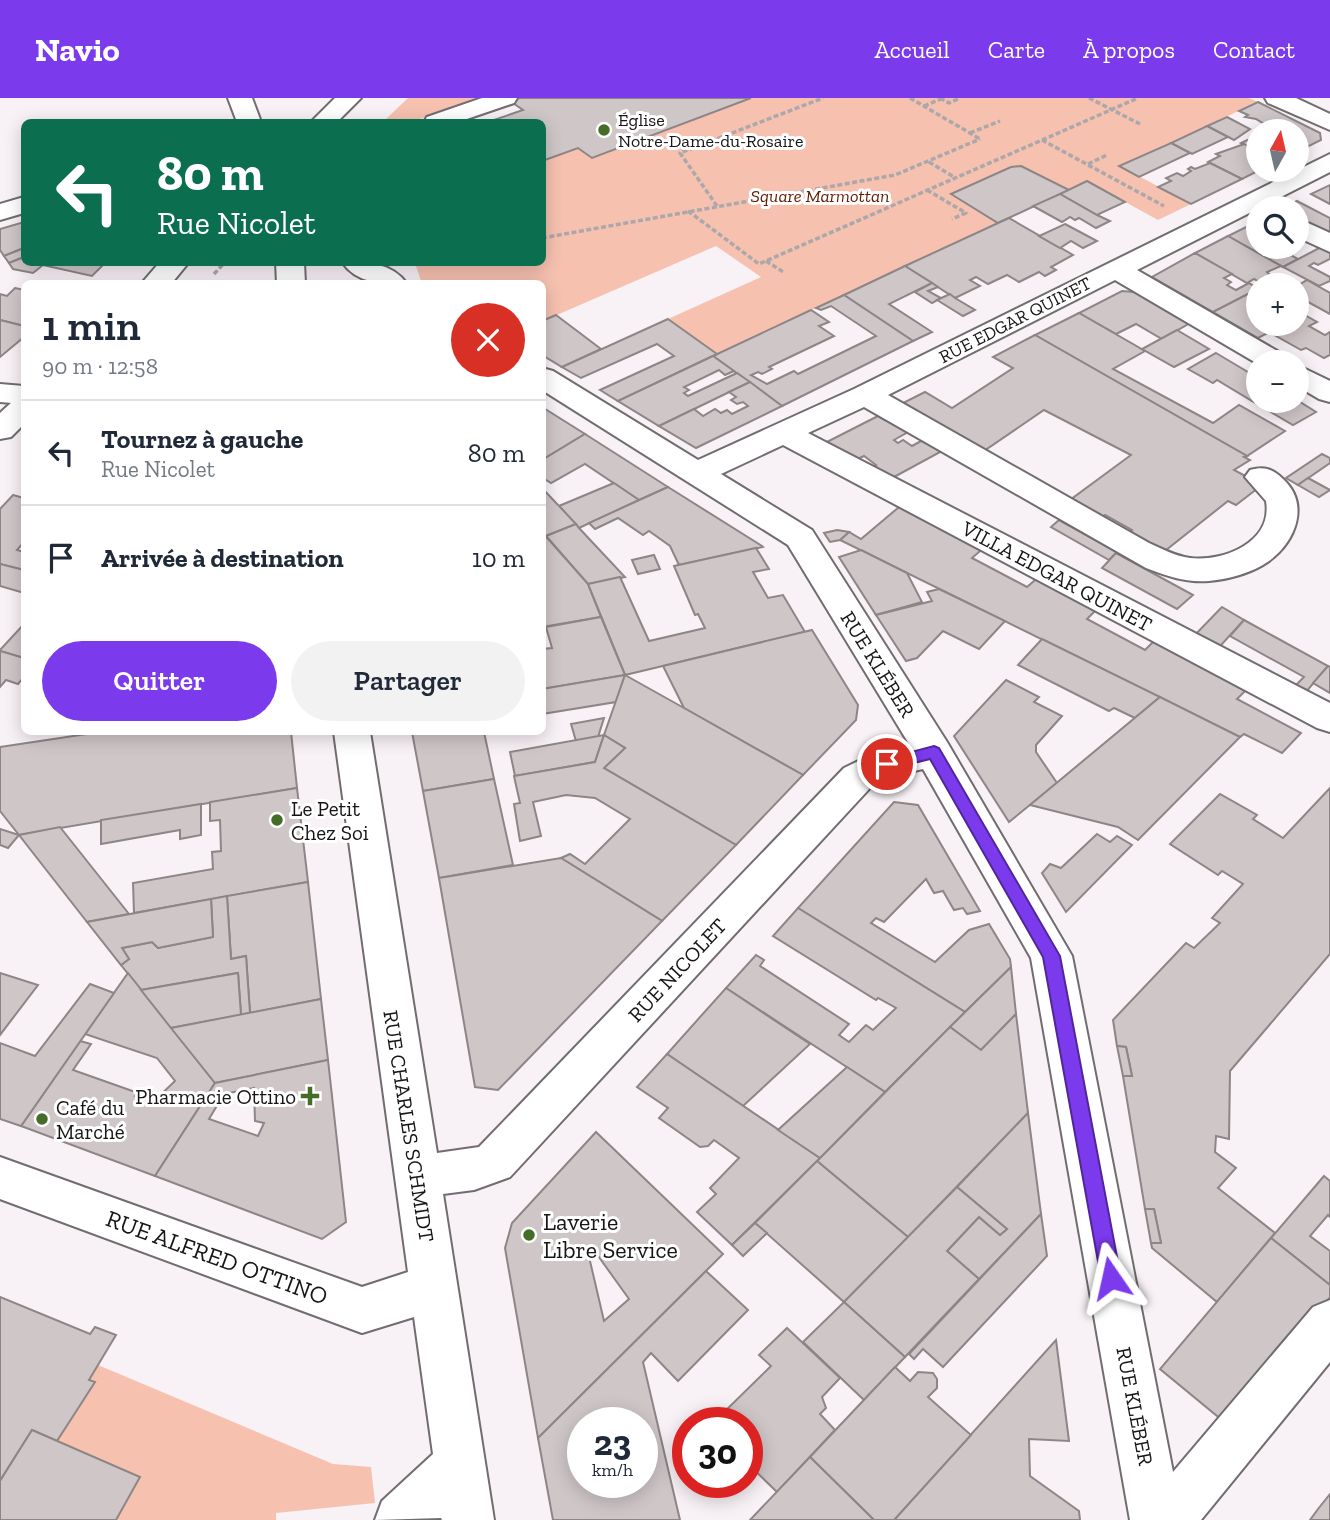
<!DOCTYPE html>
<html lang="fr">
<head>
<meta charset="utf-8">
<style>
	:root { --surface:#fff; --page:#f2f2f3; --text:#1f2937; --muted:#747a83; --line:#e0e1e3; --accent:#7c3aed }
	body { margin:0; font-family:"Zilla Slab",serif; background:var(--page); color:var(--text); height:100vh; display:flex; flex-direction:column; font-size:26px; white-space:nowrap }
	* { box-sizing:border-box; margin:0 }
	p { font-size:23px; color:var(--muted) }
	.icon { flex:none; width:38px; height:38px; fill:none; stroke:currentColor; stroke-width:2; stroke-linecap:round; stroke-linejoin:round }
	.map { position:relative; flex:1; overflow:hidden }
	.sheet { position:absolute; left:21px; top:182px; width:525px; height:455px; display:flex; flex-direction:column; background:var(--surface); border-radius:10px; box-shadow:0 4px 18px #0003 }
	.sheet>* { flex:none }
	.guide { position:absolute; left:21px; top:21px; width:525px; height:147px; border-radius:10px; box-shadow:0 4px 18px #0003; background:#0b6e4f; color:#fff; overflow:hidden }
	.needle { width:46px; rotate:8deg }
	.fabs { position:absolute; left:1246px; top:21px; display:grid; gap:14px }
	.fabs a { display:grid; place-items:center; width:63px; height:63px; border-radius:50%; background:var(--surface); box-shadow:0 4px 18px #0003; font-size:35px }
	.speed { position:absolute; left:567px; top:1309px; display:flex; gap:14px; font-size:35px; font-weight:700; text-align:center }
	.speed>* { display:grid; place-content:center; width:91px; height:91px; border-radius:50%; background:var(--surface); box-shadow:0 4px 18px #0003; line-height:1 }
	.speed small { font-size:18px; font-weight:400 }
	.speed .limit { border:10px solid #d22; background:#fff; color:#111 }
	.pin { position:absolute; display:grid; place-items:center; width:60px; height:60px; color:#fff; margin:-30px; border:4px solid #fff; border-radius:50%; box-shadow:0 2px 7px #0007 }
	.me { position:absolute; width:77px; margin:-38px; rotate:349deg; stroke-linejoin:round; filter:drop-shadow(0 0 5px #0008) }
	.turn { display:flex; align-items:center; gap:24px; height:147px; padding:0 21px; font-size:32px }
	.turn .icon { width:91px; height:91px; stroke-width:2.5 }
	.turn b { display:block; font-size:49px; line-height:60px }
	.round { display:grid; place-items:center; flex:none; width:74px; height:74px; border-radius:37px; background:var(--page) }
	.headline { display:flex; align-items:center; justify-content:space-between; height:119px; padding:0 21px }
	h1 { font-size:42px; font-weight:600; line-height:52px }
	.button { display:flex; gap:14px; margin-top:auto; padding:14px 21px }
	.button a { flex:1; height:80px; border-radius:42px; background:var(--accent); color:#fff; font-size:28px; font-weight:600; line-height:80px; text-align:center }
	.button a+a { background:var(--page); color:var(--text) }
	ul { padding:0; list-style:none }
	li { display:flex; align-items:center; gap:21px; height:105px; padding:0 21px; border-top:2px solid var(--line) }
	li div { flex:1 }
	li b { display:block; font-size:26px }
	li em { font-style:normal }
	header { display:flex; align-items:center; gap:42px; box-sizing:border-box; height:98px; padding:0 35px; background:var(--accent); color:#fff }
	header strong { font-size:33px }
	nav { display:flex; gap:38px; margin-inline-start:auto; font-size:24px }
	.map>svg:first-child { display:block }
</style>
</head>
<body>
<header>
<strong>Navio</strong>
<nav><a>Accueil</a><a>Carte</a><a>À propos</a><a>Contact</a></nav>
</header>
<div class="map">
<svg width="1330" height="1422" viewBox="0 0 1330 1422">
	<rect width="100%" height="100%" fill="#f8f1f6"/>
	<g fill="#f7c1b0">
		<path d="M408,0H481L411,24H383Z"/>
		<path d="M751,0H1249L1258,4L1120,68L1191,106L1158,122L1087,83L1069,92L1021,68L952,96L998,125L717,256L668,221L761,179L716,148L543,223L542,186L426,185L421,183L415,165L542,164L543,63L578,50Z"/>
		<path d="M98,1267L333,1366L371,1369L375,1405L276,1415V1422H116L140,1379L57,1343L94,1284L89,1282Z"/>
	</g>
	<g fill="#cfc6c8" stroke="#8d8586" stroke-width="2" fill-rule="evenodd">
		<path d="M519,0H751L592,60L578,50L542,63V24H488L523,12L510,3Z"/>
		<path d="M1258,4L1320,35L1321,42L1297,54V33H1267L1272,31L1256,21L1245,19L1248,17L1239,13Z"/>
		<path d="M1227,19L1250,31L1234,42L1207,28Z"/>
		<path d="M1207,28L1228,39L1192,56L1171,45Z"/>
		<path d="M1258,37V54L1241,45Z"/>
		<path d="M1171,45L1190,55L1139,79L1119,68Z"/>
		<path d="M1244,46L1258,54L1260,72L1242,81L1208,64L1220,58L1216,56Z"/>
		<path d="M1210,65L1242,81L1191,106L1158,89L1171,83L1166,80L1177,75L1183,78L1191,73L1188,71L1191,69L1195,71Z"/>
		<path d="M1021,68L1069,92L998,125L951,96L1011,69Z"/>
		<path d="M1087,83L1125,104L1097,117L1060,96Z"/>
		<path d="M1330,87V106L1311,96Z"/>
		<path d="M1060,96L1097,117L1110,123L1096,130L1079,120L1075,122L1070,119L1062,124L1033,108Z"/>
		<path d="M1297,103L1330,120V138L1326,140L1297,124V110H1284Z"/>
		<path d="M1009,120L1073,157L1051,169L1056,172L1045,178L1039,174L1019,184L1007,177L988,186L976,179L970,182L980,188L955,200L905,168Z"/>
		<path d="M1258,123V149H1276L1298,161L1283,169L1228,138Z"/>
		<path d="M24,124V150L4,158L0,152V131Z"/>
		<path d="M1065,126L1097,143L1083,150L1071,143L1060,150L1039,138Z"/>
		<path d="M1228,138L1281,168L1267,174L1272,179L1261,185L1254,181L1247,185L1195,155Z"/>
		<path d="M1325,147L1330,150V161L1318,167L1314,165L1309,168L1330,179V183L1319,188L1283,169Z"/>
		<path d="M24,150V159L9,165L4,158Z"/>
		<path d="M1195,155L1232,176L1224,180L1231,184L1227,187L1236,192L1249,185L1258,191L1213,214L1152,179Z"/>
		<path d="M24,159V164H106L92,178L43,167L33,175L13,171L9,165Z"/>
		<path d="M905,168L932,185L889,206L932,234L913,243L844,197Z"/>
		<path d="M1307,182L1330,195V216L1297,198V188Z"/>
		<path d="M932,185L938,189L928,193L941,200L932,205L915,194Z"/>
		<path d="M15,190L24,192V228L0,222V196L7,198Z"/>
		<path d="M1122,193L1134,194L1190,225L1162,241L1136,226L1116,236L1079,215Z"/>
		<path d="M1250,195L1258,200L1252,206L1258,208V226H1285L1258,240L1213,214Z"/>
		<path d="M950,196L955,200L975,212L963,218L937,202Z"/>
		<path d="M844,197L913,243L782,308L713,258L811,212L829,224L819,228L834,238L769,269L772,271L762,276L758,274L751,277L767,286L794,273L798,276L876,238L831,208L821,212L816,210Z"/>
		<path d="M1079,215L1145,253L1113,271L1213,325L1239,307L1285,333L1247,358L1035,237Z"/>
		<path d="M1303,216L1317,224L1309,228L1325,237L1330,234V257L1324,260L1306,250L1301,252L1269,234L1285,226H1297V220Z"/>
		<path d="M556,217L601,251L562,269L542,257V223Z"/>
		<path d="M668,221L717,256L618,303L600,292L674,258L657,246L581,280L562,269Z"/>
		<path d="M0,222L24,228V239L0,259Z"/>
		<path d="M1177,232L1209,251L1174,269L1142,251Z"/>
		<path d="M1035,237L1247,358L1244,359L1250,362L1234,372L1262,387L1236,407L1228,403L1161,456L1126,436L1132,432L1105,417L1100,420L1070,402L1131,357L1044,312L981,355L899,307L925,294L952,310L1013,270L993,259Z"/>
		<path d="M1216,255L1258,280V299L1252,303L1217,282L1213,285L1188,271Z"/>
		<path d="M713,258L734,273L725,277L719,272L684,289L689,292L684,295L688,298L737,275L750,284L659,328L618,303Z"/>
		<path d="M750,284L782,308L696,350L659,328L694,311L703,318L715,311L721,315L727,312L732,316L748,308L743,304L737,306L731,302L736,299L729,294Z"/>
		<path d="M1258,299V303L1297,302L1316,314L1293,327L1252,303Z"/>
		<path d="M542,309L585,336L542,362Z"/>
		<path d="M878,318L908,334L894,342L898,345L903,342L912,348L923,342L942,353L883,385L863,374L876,367L864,358L847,366L815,350Z"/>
		<path d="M585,336L668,389L639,402L585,366L551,385L546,382L542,384V362Z"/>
		<path d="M1322,356L1330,360V365L1298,387L1286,380Z"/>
		<path d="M1308,380L1330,392L1319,399L1298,387Z"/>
		<path d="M614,385L639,402L579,430L559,408Z"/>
		<path d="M668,389L762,448L763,449L679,467L670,448L649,433L643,437L618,420L595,431L589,425Z"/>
		<path d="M542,390L576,426L546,438L542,434Z"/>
		<path d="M13,397L24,400V444L17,452L24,454V472L0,466V411Z"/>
		<path d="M905,404L987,447L972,460L1027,489L1042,476L1101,507L1087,521L1145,552L1160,537L1252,586L1237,601L1301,635L1282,655L1244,636L1240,639L840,442L849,434L861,441Z"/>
		<path d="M1059,422L1117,454L1109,462L1051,429Z"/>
		<path d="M576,426L579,430L625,479L588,486L546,438Z"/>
		<path d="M837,432L849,434L840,442L830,444L824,435Z"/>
		<path d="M542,434L588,486L601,519L542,529Z"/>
		<path d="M756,450L769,471L753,474L768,500L783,497L805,534L625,577L588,486L620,479L649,543L705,530L698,516L695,517L674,468Z"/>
		<path d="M861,452L907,475L922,504L876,517L839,459Z"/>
		<path d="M1116,455L1193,497L1177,511L1102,470Z"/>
		<path d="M654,457L660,471L638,476L632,462Z"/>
		<path d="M0,466L24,472V495L0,488Z"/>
		<path d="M939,491L1005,523L979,551L943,533L917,560L906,563L876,517L932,503L927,494Z"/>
		<path d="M1222,509L1244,522L1212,557L1188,544Z"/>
		<path d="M601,519L625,577L542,591V551L552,550L546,529Z"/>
		<path d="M1244,522L1328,568L1306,594L1295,588L1304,579L1230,538Z"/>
		<path d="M24,526V560L0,553V552Z"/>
		<path d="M812,532L858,607L856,622L803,677L684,610L663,568Z"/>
		<path d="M1042,541L1160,599L1135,620L1114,610L1109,613L1018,567Z"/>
		<path d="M0,553L24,560V579L18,586L6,582L0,589Z"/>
		<path d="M1328,568L1330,569V595L1313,585Z"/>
		<path d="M625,577L616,604L542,616V591Z"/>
		<path d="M625,577L684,610L803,677L736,747L604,670L625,650L604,637Z"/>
		<path d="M1006,582L1039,599L1034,604L1062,618L1036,647V654L1057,685L1009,724L954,638Z"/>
		<path d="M1160,599L1240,639L1138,742L1118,729L1030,707Z"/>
		<path d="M604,620L598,639L576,643L571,626Z"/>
		<path d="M100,634H291L297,690L19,737L0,713V649Z"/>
		<path d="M412,634H484L494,681L423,693Z"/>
		<path d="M604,637L595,664L515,678L510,654Z"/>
		<path d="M604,637L625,650L604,670L736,747L662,823L561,760L570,756L585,766L630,721L595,700L566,697L533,704L541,738L520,743L514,706L520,705L514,678L595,664Z"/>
		<path d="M494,681L513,767L439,780L423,693Z"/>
		<path d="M297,690L308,784L134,815L133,785L213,771L212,754L221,753L220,722L210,723V704Z"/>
		<path d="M1330,690V856L1230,973L1229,1041L1216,1038L1215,1054L1236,1070L1218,1090L1275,1135L1217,1204L1152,1150L1151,1145H1161L1154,1111H1145L1123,978H1132L1126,949L1117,948L1113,922L1186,845L1194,850L1220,825L1212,820L1243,786L1222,773L1218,777L1170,746L1220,696L1257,717L1253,721L1283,740Z"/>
		<path d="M894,704L918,707L980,813L967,816L963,810L954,812L943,793L934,795L926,781L884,824L876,820L871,825L935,864L969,832L989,826L1010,861L1011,869L965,914L798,810Z"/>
		<path d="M201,706V737L180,741V732L101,746V722Z"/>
		<path d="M60,729L129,816L87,824L19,737Z"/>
		<path d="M0,731L19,737L8,750L0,747Z"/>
		<path d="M1097,736L1110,744L1117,738L1132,747L1066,814L1042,775L1050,766L1061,770Z"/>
		<path d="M561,760L662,823L498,992L475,989L439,780Z"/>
		<path d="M308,784L321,901L250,915L246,858L231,861L227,798Z"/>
		<path d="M227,798L231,861L246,858L250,915L241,917L238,875L141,892L121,867L129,861L122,850L152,844L158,850L213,839L211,801Z"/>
		<path d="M211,801L213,839L158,850L152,844L122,850L129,861L121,867L87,824Z"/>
		<path d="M798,810L965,914L885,994L726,890L756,857L764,862L760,868L849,926L839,937L849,944L866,927L873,932L896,910L878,900L876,902L773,838Z"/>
		<path d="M1011,869L1016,916L981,952L950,929Z"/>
		<path d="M0,875L38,887L0,937Z"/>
		<path d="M128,875L215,985L155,1078L21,1028L80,943L91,946L73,972L138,995L135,998L153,1004L175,983L157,960L85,936Z"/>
		<path d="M238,875L241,917L171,930L141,892Z"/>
		<path d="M90,886L114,895L21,1028L0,1021V945L35,958Z"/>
		<path d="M726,890L810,946L743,1008L667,956Z"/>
		<path d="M321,901L328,962L215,985L171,930Z"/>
		<path d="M1016,916L1028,1015L908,1139L817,1063L950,929L981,952Z"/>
		<path d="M1117,948L1126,949L1132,978H1123Z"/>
		<path d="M667,956L820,1060L732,1147L697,1114L716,1096L710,1090L739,1060L714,1042L708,1048L700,1049L659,1020L668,1010L637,989Z"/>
		<path d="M328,962L346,1124L322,1141L155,1078L215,985ZM254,990L255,1023L264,1025L258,1038L209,1021L224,996Z"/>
		<path d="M847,969L885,994L820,1060L778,1032Z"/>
		<path d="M1028,1015L1041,1116L979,1181L947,1153L979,1119L1000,1137L1007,1131L957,1089Z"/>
		<path d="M596,1034L723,1156L538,1340L505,1150L512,1125ZM596,1155L629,1201L604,1223L590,1163Z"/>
		<path d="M817,1063L908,1139L844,1204L755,1125Z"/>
		<path d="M1324,1078L1330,1083V1119L1328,1117L1310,1138L1330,1153V1187L1271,1140Z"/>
		<path d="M957,1089L1007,1131L1000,1137L979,1119L947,1153L979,1181L905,1259L844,1204Z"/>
		<path d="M1145,1111H1154L1161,1145H1151Z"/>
		<path d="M1041,1116L1047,1158L943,1269L923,1251L914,1261L909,1256Z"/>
		<path d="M755,1125L767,1135L743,1158L732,1147Z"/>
		<path d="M1271,1140L1330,1187V1199L1228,1327L1160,1271Z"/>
		<path d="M706,1173L748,1212L678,1283L651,1255L643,1264L680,1422H553L538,1340ZM583,1325H642V1384H583Z"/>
		<path d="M0,1199L90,1236L95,1229L116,1237L89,1282L95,1284L57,1343L32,1332L0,1383Z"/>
		<path d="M844,1204L905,1259L864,1302L803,1244Z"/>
		<path d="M787,1230L840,1280L822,1299L826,1310L820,1316L835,1332L777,1394L747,1365V1325H720L718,1320L771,1268L759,1257Z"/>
		<path d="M1056,1242L1069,1343L1029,1341L1030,1378L1079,1413L1080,1422H894Z"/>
		<path d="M895,1269L910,1283L918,1274L933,1275L937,1281V1290L928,1299L971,1337L894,1422H874L810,1359Z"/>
		<path d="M32,1332L140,1379L116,1422H0V1383Z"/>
		<path d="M810,1359L874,1422H750Z"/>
		<path d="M1330,1396V1422H1310L1318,1411Z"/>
	</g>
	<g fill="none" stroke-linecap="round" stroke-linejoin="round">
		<g stroke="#726c71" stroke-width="4">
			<g id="minor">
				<path d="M228,0H252L261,24H237Z"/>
				<path d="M482,0H517L514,5L458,24H424L427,19Z"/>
				<path d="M1265,0H1296L1330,16V32L1268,5Z"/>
				<path d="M1330,56V74L1137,172L1286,258L1291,264L1258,266L1115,182L888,297L1149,445C1162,451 1175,458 1190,460C1224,464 1273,444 1266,403L1245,379L1250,372C1264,368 1273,371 1283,381C1310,406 1296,443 1269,463C1252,475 1229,481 1209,483C1187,485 1166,478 1146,470L864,309L808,335L1330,605V634L1317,630L783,347L721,376L812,432L947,644L1072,858L1173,1374L1313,1209L1330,1202V1264L1201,1422H1130L1031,860L923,671L896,677L870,690L510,1079L474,1092L443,1096L494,1422H442L441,1420L375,1422L382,1403L433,1356L414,1219L362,1235L0,1101V1059L362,1189L408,1174L334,634H370L437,1055L479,1049L844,670L873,656L909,646L788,447L542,292V270L553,273L698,362L854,291Z"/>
				<path d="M24,99V115L0,122V106Z"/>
				<path d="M1297,120L1330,135V154L1297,139Z"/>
				<path d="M276,164H304L305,186H277Z"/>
				<path d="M342,164C365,164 392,164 407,186C383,186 357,186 342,164Z"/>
				<path d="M1297,267L1330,283V304L1319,301L1297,288Z"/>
				<path d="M0,286L24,288V306L0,304Z"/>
			</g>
		</g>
		<g stroke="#726c71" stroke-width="4">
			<g id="major">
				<path d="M335,0H361L337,24H311Z"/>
				<path d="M160,164H189L171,186H141Z"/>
				<path d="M24,301V326L11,339L0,341V315L13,303Z"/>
			</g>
		</g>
		<g stroke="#aca7ab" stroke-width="3.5" stroke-dasharray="5 2.5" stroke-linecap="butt">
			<path d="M910,0L980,41"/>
			<path d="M940,0L949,5L960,0"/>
			<path d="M1089,0L1140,26"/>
			<path d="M924,8L941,1"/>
			<path d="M970,35L1000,23"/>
			<path d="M1042,42L1164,108"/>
			<path d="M929,64L954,79"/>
			<path d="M1088,66L1107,57"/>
			<path d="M927,92L966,115L952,121"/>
			<path d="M717,108L680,55L823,0"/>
			<path d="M688,113L759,166L1138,0"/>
			<path d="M542,140L895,77L980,41"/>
			<path d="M766,163L785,175"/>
			<path d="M214,176L225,164"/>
		</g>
		<use href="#minor" fill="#fff" fill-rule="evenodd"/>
		<use href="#major" fill="#fff" fill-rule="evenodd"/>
	</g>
	<path fill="#7c3aed" stroke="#51269a" stroke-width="2" d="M934,648L939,650L1060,858L1121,1180L1118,1187L1111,1190L1104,1187L1101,1180L1043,859L930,661L887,672L879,666L881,662Z"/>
	<g fill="#466d28" stroke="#fff" stroke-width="2.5">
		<circle cx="604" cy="32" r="7"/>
		<circle cx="277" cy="722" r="7"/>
		<path d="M306.5 987.5h7v7h7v7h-7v7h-7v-7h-7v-7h7z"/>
		<circle cx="42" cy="1021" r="7"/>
		<circle cx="529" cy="1137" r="7"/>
	</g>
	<g text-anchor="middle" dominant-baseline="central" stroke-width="6" stroke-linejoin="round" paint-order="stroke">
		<g font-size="18" fill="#171416" stroke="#fff" text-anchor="start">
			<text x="618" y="22">Église<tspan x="618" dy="21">Notre-Dame-du-Rosaire</tspan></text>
		</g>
		<g font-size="18" font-style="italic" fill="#611b01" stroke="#fff">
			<text x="820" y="98">Square Marmottan</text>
		</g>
		<g font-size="18" fill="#171416" stroke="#fff">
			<text transform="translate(1015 222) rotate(-27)">RUE EDGAR QUINET</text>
		</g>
		<g font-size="21" fill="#171416" stroke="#fff">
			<text transform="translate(1057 478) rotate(28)">VILLA EDGAR QUINET</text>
			<text transform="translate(878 566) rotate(58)">RUE KLÉBER</text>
			<text transform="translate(677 872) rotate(-47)">RUE NICOLET</text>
			<text transform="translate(409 1028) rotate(81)">RUE CHARLES SCHMIDT</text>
			<text transform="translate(1135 1308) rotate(79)">RUE KLÉBER</text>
		</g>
		<g font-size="21" fill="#171416" stroke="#fff" text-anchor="start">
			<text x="291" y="710">Le Petit<tspan x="291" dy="24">Chez Soi</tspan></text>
			<text x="296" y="998" text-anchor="end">Pharmacie Ottino</text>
			<text x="56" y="1009">Café du<tspan x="56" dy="24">Marché</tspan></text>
		</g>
		<g font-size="24" fill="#171416" stroke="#fff" text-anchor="start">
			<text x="543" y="1123">Laverie<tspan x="543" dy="28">Libre Service</tspan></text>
		</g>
		<g font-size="24" fill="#171416" stroke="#fff">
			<text transform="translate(217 1159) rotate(20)">RUE ALFRED OTTINO</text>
		</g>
	</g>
</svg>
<div class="fabs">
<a><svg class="needle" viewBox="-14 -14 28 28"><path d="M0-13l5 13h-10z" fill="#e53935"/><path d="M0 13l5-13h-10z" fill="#747a83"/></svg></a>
<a><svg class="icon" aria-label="search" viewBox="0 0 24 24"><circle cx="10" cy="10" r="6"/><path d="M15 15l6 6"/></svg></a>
<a>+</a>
<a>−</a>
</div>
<div class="speed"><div>23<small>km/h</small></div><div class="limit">30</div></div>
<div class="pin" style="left:887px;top:666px;background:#d93025"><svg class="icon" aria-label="arrive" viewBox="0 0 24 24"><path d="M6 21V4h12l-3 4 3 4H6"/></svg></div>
<svg class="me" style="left:1111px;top:1180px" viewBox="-20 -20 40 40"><path d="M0-17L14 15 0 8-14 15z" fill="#7c3aed" stroke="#fff" stroke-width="4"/></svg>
<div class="guide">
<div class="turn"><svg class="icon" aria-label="left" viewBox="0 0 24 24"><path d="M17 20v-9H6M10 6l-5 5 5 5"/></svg><div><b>80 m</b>Rue Nicolet</div></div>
</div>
<section class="sheet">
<div class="headline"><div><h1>1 min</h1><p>90 m · 12:58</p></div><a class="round" style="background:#d93025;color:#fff"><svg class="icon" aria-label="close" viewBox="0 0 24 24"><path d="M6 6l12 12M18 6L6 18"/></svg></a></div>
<ul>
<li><svg class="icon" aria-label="left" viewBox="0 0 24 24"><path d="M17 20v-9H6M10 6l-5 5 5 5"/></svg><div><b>Tournez à gauche</b><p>Rue Nicolet</p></div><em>80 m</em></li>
<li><svg class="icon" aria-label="arrive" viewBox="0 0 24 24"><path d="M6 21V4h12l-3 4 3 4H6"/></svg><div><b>Arrivée à destination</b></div><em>10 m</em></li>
</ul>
<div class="button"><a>Quitter</a><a>Partager</a></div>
</section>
</div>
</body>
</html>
